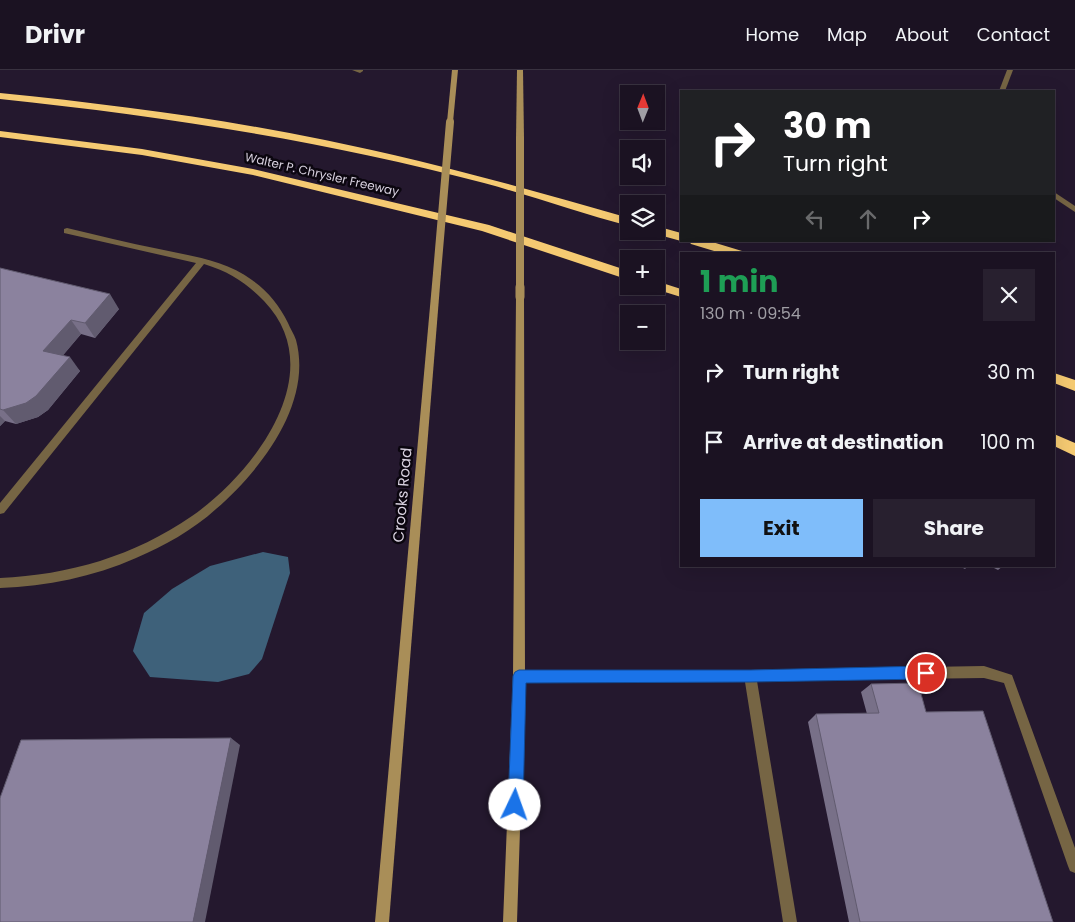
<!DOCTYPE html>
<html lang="en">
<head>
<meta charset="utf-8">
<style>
	:root { --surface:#1b1222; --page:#28202f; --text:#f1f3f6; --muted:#a09ea5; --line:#393240; --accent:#7fbdfa }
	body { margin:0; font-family:Poppins,sans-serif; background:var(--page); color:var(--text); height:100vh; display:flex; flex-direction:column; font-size:19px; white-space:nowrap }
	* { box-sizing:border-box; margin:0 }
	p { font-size:16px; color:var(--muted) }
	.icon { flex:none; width:28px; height:28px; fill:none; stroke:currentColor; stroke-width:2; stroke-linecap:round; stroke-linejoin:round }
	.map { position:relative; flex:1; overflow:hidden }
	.sheet { position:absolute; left:680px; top:182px; width:375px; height:315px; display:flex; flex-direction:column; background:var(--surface); border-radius:0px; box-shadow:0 5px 20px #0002,0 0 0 1px var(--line) }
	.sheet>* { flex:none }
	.banner { position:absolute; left:680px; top:20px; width:375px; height:152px; border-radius:0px; box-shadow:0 5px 20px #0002,0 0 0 1px var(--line); background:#202124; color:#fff; overflow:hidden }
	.needle { width:32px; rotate:1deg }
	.buttons { position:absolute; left:620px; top:15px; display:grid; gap:10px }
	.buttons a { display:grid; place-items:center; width:45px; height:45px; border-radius:0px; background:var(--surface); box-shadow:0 5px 20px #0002,0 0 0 1px var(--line); font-size:25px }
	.pin { position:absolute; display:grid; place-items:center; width:42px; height:42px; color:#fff; margin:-21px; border:2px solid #fff; border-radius:50%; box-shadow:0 1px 5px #0007 }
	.me { position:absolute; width:55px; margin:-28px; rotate:3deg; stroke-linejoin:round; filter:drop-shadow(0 0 4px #0008) }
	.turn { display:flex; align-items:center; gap:18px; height:105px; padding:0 20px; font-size:22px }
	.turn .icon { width:65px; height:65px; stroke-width:2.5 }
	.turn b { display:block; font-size:35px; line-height:42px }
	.lanes { display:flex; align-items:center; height:48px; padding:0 20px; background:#0003; justify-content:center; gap:25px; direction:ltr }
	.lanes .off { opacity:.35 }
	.round { display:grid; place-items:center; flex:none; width:52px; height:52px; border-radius:0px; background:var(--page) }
	.overview { display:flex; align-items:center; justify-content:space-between; height:85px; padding:0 20px }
	h1 { font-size:30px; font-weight:700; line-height:38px; color:#1e9e55 }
	.cta { display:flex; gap:10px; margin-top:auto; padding:10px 20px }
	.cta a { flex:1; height:58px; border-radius:0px; background:var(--accent); color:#111; font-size:20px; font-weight:700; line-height:58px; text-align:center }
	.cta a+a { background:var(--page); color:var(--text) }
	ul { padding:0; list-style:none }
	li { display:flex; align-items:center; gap:15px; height:70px; padding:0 20px }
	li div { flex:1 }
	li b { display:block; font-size:19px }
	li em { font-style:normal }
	header { display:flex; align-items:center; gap:30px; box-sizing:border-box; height:70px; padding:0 25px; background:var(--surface); border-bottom:1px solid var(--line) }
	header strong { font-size:24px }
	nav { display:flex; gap:28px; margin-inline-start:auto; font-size:18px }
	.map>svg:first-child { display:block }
</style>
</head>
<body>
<header>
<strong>Drivr</strong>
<nav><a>Home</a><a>Map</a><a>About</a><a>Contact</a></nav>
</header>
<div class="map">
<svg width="1075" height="852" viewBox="0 0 1075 852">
	<rect width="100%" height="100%" fill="#24182e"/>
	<path fill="#3e617a" d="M263,482L288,487L290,503L262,589L249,604L218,612L150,607L133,581L144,543L172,519L210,496Z"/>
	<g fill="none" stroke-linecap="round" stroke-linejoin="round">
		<g fill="#766544" fill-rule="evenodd">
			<path d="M352,0H363V1L360,3Z"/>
			<path d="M1007,0H1013L1005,21H999Z"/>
			<path d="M1054,122L1075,136V142L1054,128Z"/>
			<path d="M67,158C98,165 128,173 159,179C191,186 225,190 252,210C267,220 280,236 288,253C290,258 294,264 296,270C313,333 261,400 216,439C193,460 164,476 136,488C93,507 47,516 0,518V508C69,505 134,486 192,446C254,403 332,302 264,231C245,212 230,202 204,194L4,443L0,444V433L196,193L64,163V159Z"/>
			<path d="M984,596L1012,605L1075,778V803L1070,801L1068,796L1004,613L984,608L757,611L797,852H783L745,612H519L515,610L513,606L515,602L519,600H750Z"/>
		</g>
		<g fill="#a98e58" fill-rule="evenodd">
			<path d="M452,0H458L453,52L450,54L447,52Z"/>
			<path d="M517,0H523L524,69L520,71L516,69Z"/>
			<path d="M437,200L441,203L389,852H375L433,203Z"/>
			<path d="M520,224L524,227L525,606L517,852H503L513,606L516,227Z"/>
		</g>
		<g fill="#f5ca72" fill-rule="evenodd">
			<path d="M0,23C109,34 218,48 325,70C428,91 528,119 629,148V156C580,143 532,126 484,113C325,71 163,46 0,29Z"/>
			<path d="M0,61L142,79L253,99L489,155L629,201V210L482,161L253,105L142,85L0,67Z"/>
			<path d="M656,156L681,163V171L652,163L651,161H656Z"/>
			<path d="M689,171H709L742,181L744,184H724L691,174Z"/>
			<path d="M656,211L681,219V227L652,218L651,216H656Z"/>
			<path d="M1054,303L1075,310V321L1054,313Z"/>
			<path d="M1054,364L1075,373V386L1054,376Z"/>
		</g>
		<g stroke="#a98e58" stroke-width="8">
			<path d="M520,69V218"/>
			<path d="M437,203L450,52"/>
		</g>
		<path stroke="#a98e58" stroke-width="9" d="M520,217V227"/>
	</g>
	<g fill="#787088">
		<path d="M0,198L119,239L95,268L81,264L63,285L80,301L48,340L38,347L16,354L5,351L0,356Z"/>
		<path d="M959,496H968L965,499Z"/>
		<path d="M990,496H1003L998,500Z"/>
		<path d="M871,614L926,642L1053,852H849L808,652L816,644H867L861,622Z"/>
	</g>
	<g fill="#615b6f">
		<path d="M110,224L119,239L95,268L85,253Z"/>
		<path d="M71,250L81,264L55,295L43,281Z"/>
		<path d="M70,287L80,301L48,340L38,347L16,354L3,340Z"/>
		<path d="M0,346L5,351L0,356Z"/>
		<path d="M231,668L240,675L205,852H193Z"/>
	</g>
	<g fill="#8b829e" stroke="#615b6f">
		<path d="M0,198L110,224L85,253L71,250L43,281L70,287L36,326L26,333L3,340L0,339Z"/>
		<path d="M918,613L926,642L983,641L1053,852H860L816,644L879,643L871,614Z"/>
		<path d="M231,668L193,852H0V728L21,670Z"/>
	</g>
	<path fill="#1a73e8" stroke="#114b97" d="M926,596L930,598L932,603L930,607L926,609L750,612L526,613L523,735L520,740L515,742L510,740L508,735L513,606L515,602L519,600H750Z"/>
	<g text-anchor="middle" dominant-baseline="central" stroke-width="5" stroke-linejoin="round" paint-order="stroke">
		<g font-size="12" fill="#d7d0de" stroke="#0b060f">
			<text transform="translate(322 104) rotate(13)">Walter P. Chrysler Freeway</text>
		</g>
		<g font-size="15" fill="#d7d0de" stroke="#0b060f">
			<text transform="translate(402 425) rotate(-85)">Crooks Road</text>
		</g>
	</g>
</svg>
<div class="buttons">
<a><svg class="needle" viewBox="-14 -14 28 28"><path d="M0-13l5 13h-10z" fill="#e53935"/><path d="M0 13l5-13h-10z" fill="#a09ea5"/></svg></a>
<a><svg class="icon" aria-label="sound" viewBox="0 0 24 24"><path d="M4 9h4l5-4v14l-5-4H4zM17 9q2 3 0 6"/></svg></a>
<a><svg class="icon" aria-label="layers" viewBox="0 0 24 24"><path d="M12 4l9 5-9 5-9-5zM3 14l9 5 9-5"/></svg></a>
<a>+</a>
<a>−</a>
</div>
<div class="pin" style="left:926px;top:603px;background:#d93025"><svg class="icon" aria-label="arrive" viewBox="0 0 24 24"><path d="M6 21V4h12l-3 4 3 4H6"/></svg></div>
<svg class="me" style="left:515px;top:735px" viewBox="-20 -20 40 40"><circle r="19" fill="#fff"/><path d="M0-13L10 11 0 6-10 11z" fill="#1a73e8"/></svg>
<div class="banner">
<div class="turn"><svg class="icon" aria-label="right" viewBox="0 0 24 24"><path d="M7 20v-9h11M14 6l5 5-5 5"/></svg><div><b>30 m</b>Turn right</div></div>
<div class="lanes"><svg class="icon off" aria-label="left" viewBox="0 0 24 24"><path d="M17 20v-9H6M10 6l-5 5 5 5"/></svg><svg class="icon off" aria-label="ahead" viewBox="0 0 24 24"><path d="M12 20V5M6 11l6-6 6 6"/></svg><svg class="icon" aria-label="right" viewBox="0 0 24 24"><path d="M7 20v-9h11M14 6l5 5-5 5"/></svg></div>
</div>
<section class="sheet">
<div class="overview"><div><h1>1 min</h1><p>130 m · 09:54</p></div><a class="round"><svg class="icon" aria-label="close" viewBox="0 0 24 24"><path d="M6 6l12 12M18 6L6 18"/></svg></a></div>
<ul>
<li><svg class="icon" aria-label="right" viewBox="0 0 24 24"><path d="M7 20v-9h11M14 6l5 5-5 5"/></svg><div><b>Turn right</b></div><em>30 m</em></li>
<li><svg class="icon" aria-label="arrive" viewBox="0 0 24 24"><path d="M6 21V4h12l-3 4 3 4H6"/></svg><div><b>Arrive at destination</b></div><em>100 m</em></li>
</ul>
<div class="cta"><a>Exit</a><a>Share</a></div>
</section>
</div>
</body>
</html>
